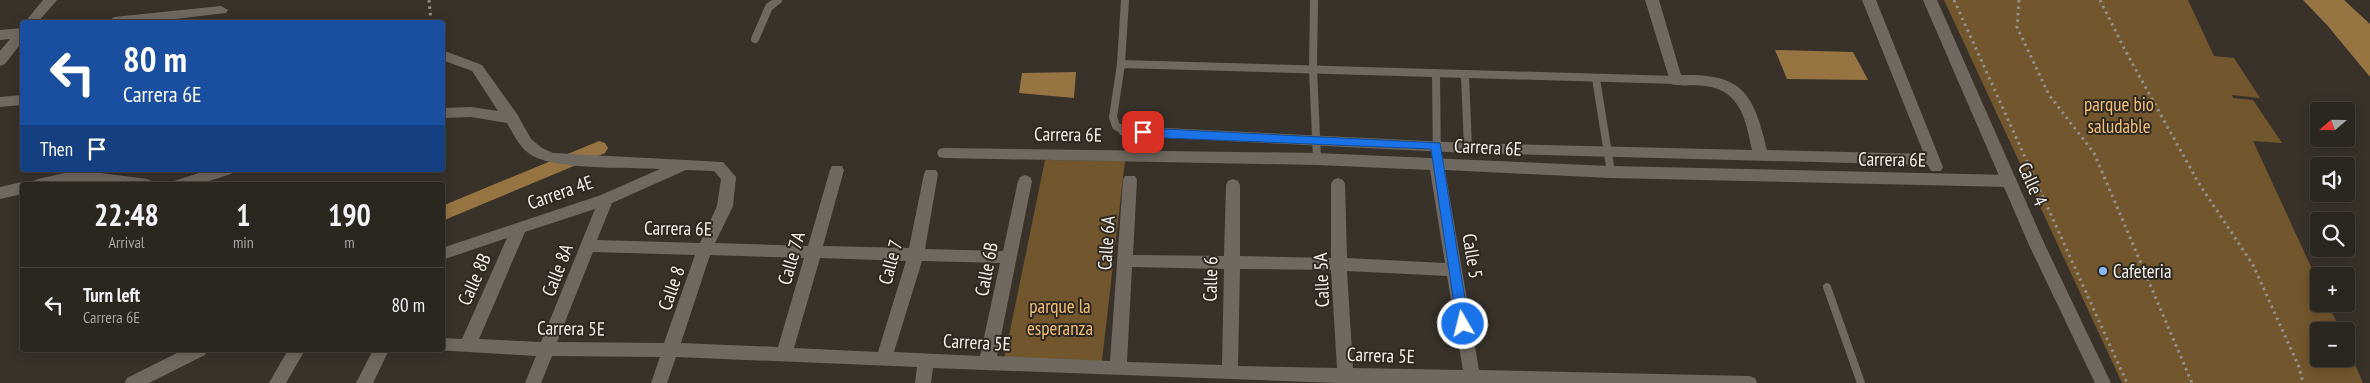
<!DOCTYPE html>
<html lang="en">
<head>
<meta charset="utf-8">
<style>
	:root { --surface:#2a2620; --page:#322e29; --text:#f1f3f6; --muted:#a5a5a5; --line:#46433e }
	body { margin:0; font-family:"PT Sans Narrow",sans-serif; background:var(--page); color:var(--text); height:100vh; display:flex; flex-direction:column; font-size:19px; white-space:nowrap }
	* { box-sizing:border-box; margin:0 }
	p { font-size:16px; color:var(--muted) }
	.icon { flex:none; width:28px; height:28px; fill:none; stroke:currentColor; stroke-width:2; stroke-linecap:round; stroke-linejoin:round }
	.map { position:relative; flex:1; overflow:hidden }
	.details { position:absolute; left:20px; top:182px; width:425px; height:170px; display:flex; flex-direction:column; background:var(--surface); border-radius:5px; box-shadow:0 2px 12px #0003,0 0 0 1px var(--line) }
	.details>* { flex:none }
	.guide { position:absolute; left:20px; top:20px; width:425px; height:152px; border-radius:5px; box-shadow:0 2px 12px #0003,0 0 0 1px var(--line); background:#1a4fa0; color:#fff; overflow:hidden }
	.needle { width:32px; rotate:250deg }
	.fabs { position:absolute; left:2310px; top:102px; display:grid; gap:10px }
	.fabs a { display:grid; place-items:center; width:45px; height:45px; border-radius:5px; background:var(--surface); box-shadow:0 2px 12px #0003,0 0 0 1px var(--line); font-size:25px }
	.pin { position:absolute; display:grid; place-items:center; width:42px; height:42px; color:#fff; margin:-21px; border-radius:10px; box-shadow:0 2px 8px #0006 }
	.me { position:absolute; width:55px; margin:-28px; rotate:352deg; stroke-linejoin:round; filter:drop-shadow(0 0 4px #0008) }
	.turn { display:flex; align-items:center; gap:18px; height:105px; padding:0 20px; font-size:22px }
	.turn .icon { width:65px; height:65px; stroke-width:2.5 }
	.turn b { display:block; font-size:35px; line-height:42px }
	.then { display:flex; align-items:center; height:48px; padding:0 20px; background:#0003; gap:10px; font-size:19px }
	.eta { display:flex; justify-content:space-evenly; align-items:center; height:85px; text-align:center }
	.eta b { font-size:30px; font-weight:600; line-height:35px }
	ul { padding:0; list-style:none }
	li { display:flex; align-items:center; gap:15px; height:75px; padding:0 20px; border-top:1px solid var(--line) }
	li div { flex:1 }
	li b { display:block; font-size:19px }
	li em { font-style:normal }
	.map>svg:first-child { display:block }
</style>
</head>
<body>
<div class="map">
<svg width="2370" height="383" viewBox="0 0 2370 383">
	<rect width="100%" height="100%" fill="#38322b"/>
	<g fill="#72562d">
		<path d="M1944,0H2188L2214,56L2234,58L2260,98L2232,95L2233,98L2253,100L2282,143L2253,141L2319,284V304H2328L2341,331H2319V359H2346V344L2363,383H2122Z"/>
		<path d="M1045,160L1125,161L1101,369L1003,365Z"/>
	</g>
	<g fill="#977542">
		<path d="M2303,0H2344L2370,24V77L2327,25Z"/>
		<path d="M1775,50L1853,52L1868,80L1787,79Z"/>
		<path d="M1076,72L1074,98L1019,93L1022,73Z"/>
	</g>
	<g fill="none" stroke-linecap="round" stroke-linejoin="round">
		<path fill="#977542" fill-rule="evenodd" d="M599,141L605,143L608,148L605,153L442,221V206Z"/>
		<g stroke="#95908a" stroke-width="3" stroke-dasharray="2.5 4" stroke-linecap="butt">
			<path d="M429,0L431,22"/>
			<path d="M1954,0L2127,383"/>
			<path d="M2019,0L2017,27L2049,95L2094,153L2192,383"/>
			<path d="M2100,0L2125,50L2198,182L2253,265L2299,367L2303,383"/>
		</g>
		<g stroke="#6f6961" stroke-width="8">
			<path d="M1314,0L1313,69L1317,159"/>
			<path d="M755,39L769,7L778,0"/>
			<path d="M1121,64L1125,0"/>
			<path d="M1436,75L1437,165"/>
			<path d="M1465,76L1468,148"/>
			<path d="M1596,79L1611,172"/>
			<path d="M1125,131L1116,126L1113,117L1121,64L1676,80"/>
			<path d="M1827,287L1861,383"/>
		</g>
		<g fill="#6f6961" fill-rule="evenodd">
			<path d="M43,0H57L38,22H25Z"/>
			<path d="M1645,0H1659L1681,75C1744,73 1754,95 1767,150L1924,154L1862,0H1876L1943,167L1941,171H1931L1928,165L1468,153L1125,136L1120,135L1118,131L1120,127L1125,126L1468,143L1752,150C1746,121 1741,91 1706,86C1695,84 1682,87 1671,84Z"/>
			<path d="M221,6L228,10L226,13L150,22H107L114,17Z"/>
			<path d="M22,28V42L5,64L0,66V51L10,39L0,40V30Z"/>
			<path d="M442,50L482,65L517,114L531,139L542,148L553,153L723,162L736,177L733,206L715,243L808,246L830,170L832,166H842L844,170L823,246L909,248L924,174L926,170H936L938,174L925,249L1003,251L1018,181L1020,177L1025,175L1030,177L1032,181L997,356L1110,361L1123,180L1125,176H1135L1137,180L1133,255L1224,256L1226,185L1228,181L1233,179L1238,181L1240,185V256L1331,258V184L1333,180L1338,178L1343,180L1345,184L1347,258L1445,263L1430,170L1317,165L944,158L939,157L937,153L939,149L944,148L1317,153L1611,166L2009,175L2014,177L2016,181L2014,185L2009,187L1611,178L1445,170L1479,370L1749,376L1755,378L1757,383H1338L933,368L931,383H915L917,367L676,357L667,383H651L660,357L552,356L541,383H525L536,356L436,350H442V338L462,339L507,238L442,260V248L601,195L660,169C629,167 558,170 533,156C520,149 514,135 507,123L471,117L442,118V108L471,107L498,111L472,71L442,60ZM686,170L714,171L721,179L717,206L700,243L597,240L612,203ZM595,209L541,342L479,339L525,232ZM593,252L695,255L664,343L557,342ZM710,255L804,258L778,347L681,343ZM820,258L906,261L878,352L794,348ZM922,261L1000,263L980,356L894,352ZM1132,267L1224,269L1222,365L1127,362ZM1240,269L1331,270L1337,368L1238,366ZM1347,271L1447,276L1463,370L1353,368Z"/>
			<path d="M22,95V105L0,107V97Z"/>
			<path d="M78,170L147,179L152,181L154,185H104L78,182L63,185H31L33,181L38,179Z"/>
			<path d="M208,170H233L231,174L197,185H172L174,181Z"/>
			<path d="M22,182L28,185H22V194L0,199V187Z"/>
			<path d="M183,350H207L205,355L149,383H125L127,378Z"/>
			<path d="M288,350H305L286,383H269Z"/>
			<path d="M373,350H389L373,383H356Z"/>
		</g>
		<path fill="#6f6961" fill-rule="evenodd" d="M1923,0H1937L2045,245L2111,383H2095L2029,245Z"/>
	</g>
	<path fill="#1a73e8" stroke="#114b97" d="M1143,128L1440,143L1469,324L1467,328L1463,329L1457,324L1431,149L1143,137L1138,132Z"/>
	<circle fill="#89bafc" stroke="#2e2821" stroke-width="2" cx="2103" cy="271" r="5"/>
	<g text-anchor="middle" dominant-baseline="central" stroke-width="4" stroke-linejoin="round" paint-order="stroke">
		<g font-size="19" fill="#f4c175" stroke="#2e2821">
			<text x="2119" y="104">parque bio<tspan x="2119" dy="22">saludable</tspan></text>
			<text x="1060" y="306">parque la<tspan x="1060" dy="22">esperanza</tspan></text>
		</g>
		<g font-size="19" fill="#f6f3ee" stroke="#2e2821">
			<text transform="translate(1068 134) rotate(1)">Carrera 6E</text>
			<text transform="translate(1488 147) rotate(3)">Carrera 6E</text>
			<text transform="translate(1892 159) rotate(1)">Carrera 6E</text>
			<text transform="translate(2033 184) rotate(66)">Calle 4</text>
			<text transform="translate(560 192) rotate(-19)">Carrera 4E</text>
			<text transform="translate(678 228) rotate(1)">Carrera 6E</text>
			<text transform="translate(1106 243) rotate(-86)">Calle 6A</text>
			<text transform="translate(1473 256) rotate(81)">Calle 5</text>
			<text transform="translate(791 258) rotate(-74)">Calle 7A</text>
			<text transform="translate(890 262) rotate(-75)">Calle 7</text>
			<text transform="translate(986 269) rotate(-79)">Calle 6B</text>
			<text transform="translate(557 270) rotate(-69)">Calle 8A</text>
			<text transform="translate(474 279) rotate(-66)">Calle 8B</text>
			<text transform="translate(1210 279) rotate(-89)">Calle 6</text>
			<text transform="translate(1321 280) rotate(-92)">Calle 5A</text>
			<text transform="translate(671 288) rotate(-71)">Calle 8</text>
			<text transform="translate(571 328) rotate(1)">Carrera 5E</text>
			<text transform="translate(977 342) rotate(3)">Carrera 5E</text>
			<text transform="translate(1381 355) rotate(2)">Carrera 5E</text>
		</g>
		<g font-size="19" fill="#f6f3ee" stroke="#2e2821" text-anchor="start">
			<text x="2113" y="271">Cafeteria</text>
		</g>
	</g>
</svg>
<div class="fabs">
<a><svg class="needle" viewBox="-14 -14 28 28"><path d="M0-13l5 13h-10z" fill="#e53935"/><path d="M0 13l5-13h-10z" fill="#a5a5a5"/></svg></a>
<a><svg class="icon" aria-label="sound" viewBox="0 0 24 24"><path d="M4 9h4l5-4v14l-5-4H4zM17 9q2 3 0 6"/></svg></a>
<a><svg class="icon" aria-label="search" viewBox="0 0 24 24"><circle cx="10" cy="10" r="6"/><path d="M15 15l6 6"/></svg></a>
<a>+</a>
<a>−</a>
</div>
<div class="pin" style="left:1143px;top:132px;background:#d93025"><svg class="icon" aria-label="arrive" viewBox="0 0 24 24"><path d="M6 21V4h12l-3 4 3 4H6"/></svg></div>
<svg class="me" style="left:1463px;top:324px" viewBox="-20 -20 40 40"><circle r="17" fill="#1a73e8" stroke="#fff" stroke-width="3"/><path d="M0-11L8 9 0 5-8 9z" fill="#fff"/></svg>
<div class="guide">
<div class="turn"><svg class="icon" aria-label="left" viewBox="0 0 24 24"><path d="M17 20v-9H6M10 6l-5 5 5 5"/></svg><div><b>80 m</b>Carrera 6E</div></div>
<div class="then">Then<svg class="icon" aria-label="arrive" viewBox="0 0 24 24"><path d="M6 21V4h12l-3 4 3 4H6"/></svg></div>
</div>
<section class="details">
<div class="eta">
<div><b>22:48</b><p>Arrival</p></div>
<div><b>1</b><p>min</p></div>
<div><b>190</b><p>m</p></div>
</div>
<ul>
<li><svg class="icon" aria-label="left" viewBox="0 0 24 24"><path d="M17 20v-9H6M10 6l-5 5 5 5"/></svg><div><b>Turn left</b><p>Carrera 6E</p></div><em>80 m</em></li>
</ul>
</section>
</div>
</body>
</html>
